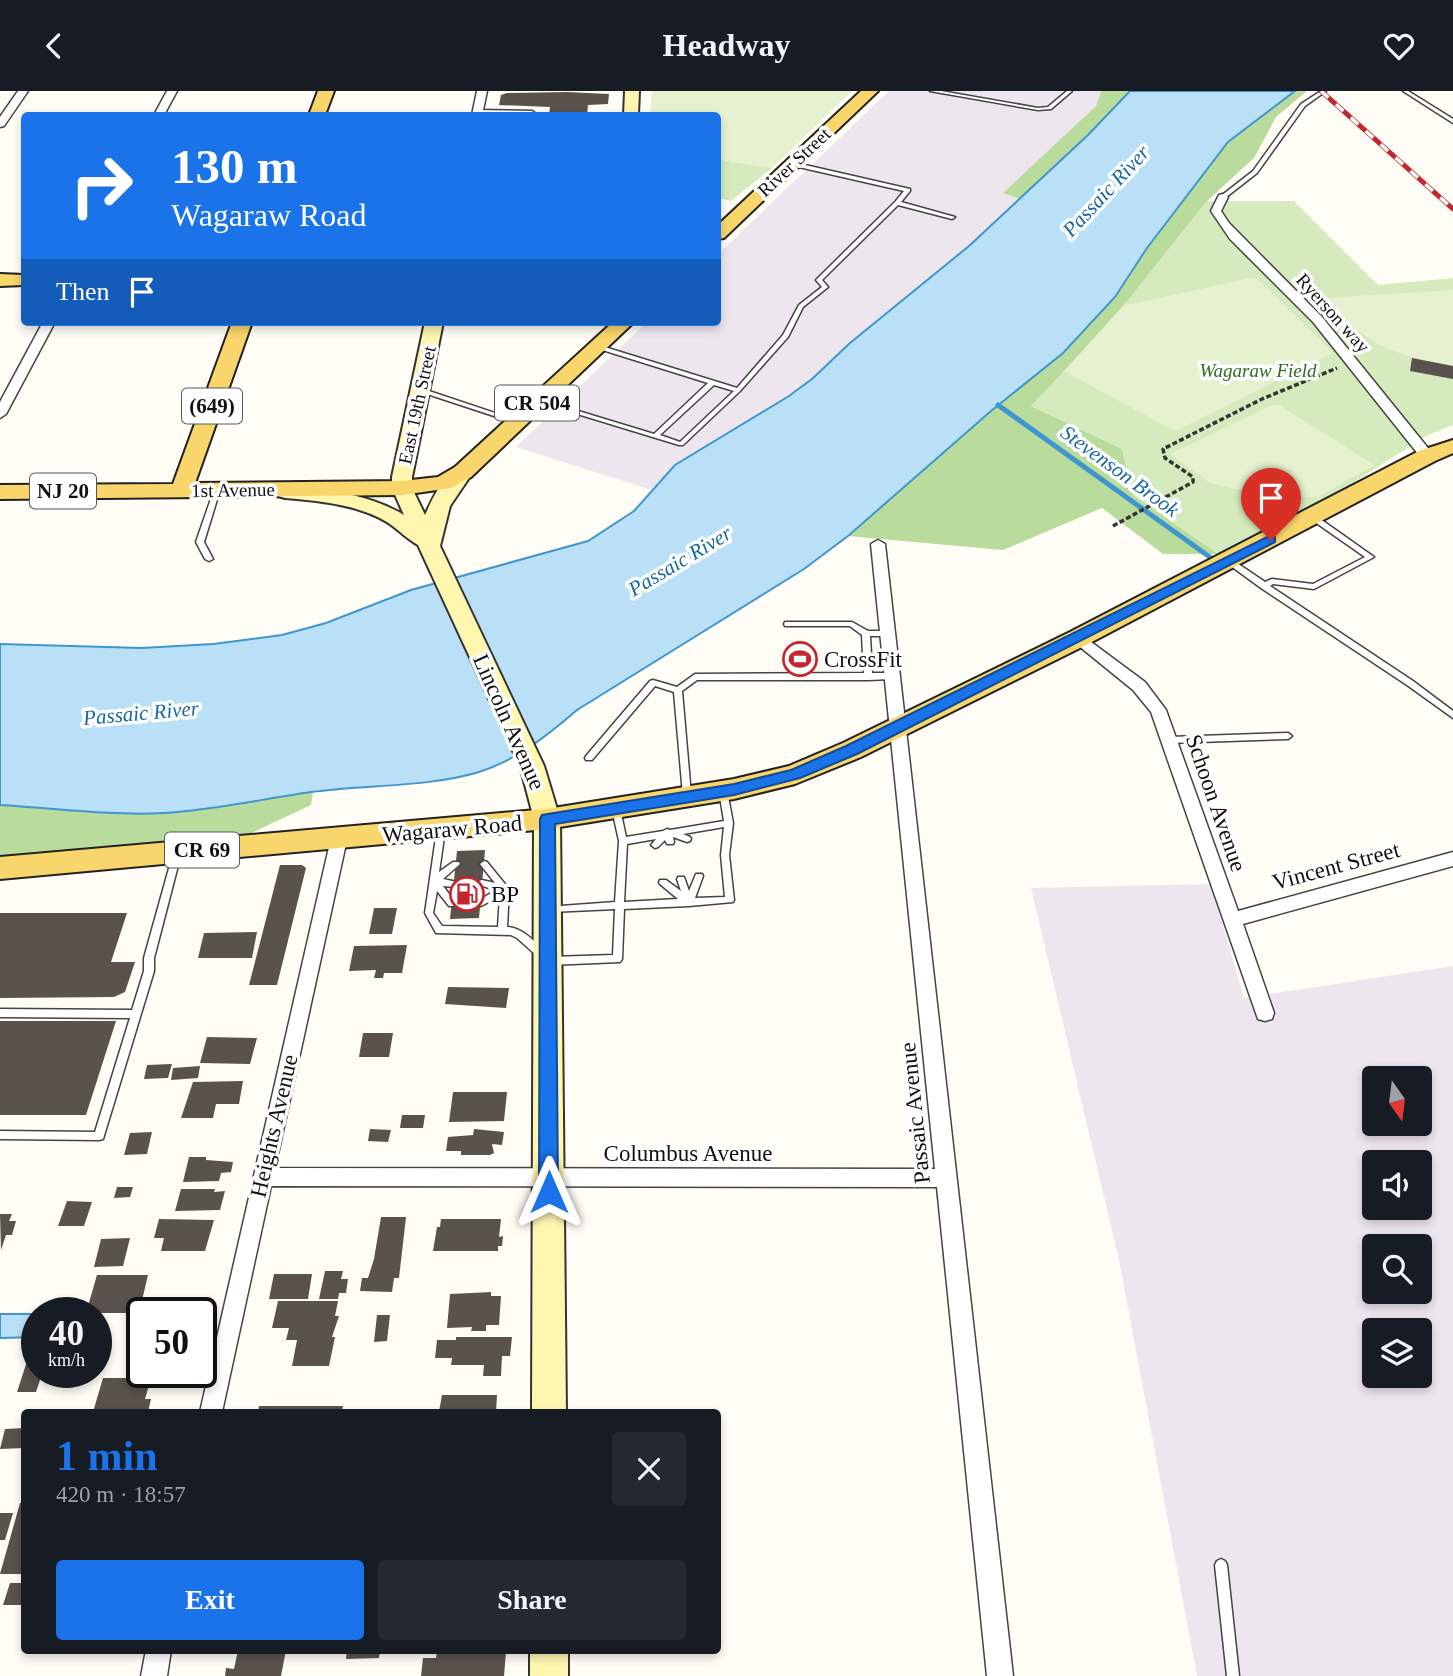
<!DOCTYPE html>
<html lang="en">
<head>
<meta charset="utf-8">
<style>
	:root { --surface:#171b24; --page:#242831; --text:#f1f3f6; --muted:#9ea1a6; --accent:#1a73e8 }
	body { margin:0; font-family:Georgia,serif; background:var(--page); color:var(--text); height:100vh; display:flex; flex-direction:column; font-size:26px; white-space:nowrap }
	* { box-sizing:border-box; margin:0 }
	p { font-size:23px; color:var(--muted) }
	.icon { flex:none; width:38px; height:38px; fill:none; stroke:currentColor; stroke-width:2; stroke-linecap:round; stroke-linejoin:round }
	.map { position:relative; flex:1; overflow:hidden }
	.side { position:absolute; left:21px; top:1318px; width:700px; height:245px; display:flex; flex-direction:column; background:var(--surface); border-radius:7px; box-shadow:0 4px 10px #0003 }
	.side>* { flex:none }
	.guide { position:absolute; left:21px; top:21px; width:700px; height:214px; border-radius:7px; box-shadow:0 4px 10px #0003; background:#1a73e8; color:#fff; overflow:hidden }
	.needle { width:46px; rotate:166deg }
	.controls { position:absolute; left:1362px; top:975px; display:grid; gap:14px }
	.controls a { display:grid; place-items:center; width:70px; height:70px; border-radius:7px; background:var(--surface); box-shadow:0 4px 10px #0003; font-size:35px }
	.speed { position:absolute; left:21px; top:1206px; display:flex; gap:14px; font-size:35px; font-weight:700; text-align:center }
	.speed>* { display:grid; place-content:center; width:91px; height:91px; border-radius:50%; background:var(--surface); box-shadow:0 4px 10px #0003; line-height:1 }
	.speed small { font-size:18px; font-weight:400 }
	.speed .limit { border:4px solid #111; border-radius:10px; background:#fff; color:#111 }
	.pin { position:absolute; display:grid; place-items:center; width:60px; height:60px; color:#fff; margin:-72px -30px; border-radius:50% 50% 50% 0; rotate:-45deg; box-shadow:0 0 7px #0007 }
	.pin .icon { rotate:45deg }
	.me { position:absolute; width:77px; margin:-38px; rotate:0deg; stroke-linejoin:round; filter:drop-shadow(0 0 5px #0008) }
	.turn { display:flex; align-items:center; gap:24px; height:147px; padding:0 35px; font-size:32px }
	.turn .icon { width:91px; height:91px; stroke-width:2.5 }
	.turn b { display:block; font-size:49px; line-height:60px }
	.then { display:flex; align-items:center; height:66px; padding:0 35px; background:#0003; gap:14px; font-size:26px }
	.round { display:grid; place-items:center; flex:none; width:74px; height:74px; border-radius:7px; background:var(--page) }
	.summary { display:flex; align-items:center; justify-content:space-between; height:119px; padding:0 35px }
	h1 { font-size:42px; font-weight:800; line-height:52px; color:var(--accent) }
	.button { display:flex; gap:14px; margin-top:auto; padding:14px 35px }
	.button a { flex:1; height:80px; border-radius:7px; background:var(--accent); color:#fff; font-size:28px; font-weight:800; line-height:80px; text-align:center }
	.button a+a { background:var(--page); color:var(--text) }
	header { display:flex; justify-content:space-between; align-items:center; height:91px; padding:0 35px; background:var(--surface); font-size:32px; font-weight:800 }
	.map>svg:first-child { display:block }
</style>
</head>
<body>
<header><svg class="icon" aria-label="back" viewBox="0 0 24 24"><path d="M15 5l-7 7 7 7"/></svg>Headway<svg class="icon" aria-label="heart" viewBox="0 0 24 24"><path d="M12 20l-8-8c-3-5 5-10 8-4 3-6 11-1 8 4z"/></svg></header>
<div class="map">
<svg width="1453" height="1585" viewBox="0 0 1453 1585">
	<rect width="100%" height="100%" fill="#fffdf5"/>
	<g fill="#eee6ef" fill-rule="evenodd">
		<path d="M889,0H1101L1096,15L1003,102L1020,108L969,155L850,252L812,288L789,305L675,374L651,399L516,356L647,231H718V163Z"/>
		<path d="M1211,793L1244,907L1453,875V1585H1197L1119,1169L1031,797ZM1374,987H1419V1032H1374ZM1374,1071H1419V1116H1374ZM1374,1155H1419V1200H1374ZM1374,1239H1419V1284H1374Z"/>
	</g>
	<g fill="#d5ebbd">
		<path d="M718,68L772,77L731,110L718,107Z"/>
		<path d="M1207,110H1294L1378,194L1453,187V334L1428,344L1340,400L1218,463L1133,404L1122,358L1031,315L1109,233Z"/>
	</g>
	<g fill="#b9dc9c">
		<path d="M1101,0H1130L1088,44L1020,108L1003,102L1096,15Z"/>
		<path d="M1295,0H1307L1276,26L1254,67L1207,110L1109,233L1031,315L1122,358L1133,404L1218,463H1163L1102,417L1003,459L848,445L991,320L1063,262L1115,206L1147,157L1224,55Z"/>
		<path d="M313,701L311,714L217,758L0,778V714L117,722H164Z"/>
	</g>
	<g fill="#e6f2cf">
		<path d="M652,0H852L772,77L718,68V24H650Z"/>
		<path d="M1251,187L1258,188L1333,262L1177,339L1171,338L1064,280L1123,215Z"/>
		<path d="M1453,199V275C1390,263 1368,255 1324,207Z"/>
		<path d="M1272,314H1279L1374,374L1318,406H1294L1235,398L1210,392L1170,363Z"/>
	</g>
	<g fill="#b9e0f7" stroke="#3f96cf" stroke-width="2">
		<path d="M1130,0H1295L1228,51L1147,157L1115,206L1063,262L991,320L848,445L804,478L577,619C548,644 517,669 479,681C425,697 367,693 311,701C262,708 214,719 164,722C110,725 54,717 0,714V553L142,557L213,553L282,544L326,532L411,499L588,450L634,420L675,374L789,305L812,288L850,252L969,155L1088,44Z"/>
		<path d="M0,1223H37V1246L0,1247Z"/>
	</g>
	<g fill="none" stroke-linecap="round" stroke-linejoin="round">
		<path stroke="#3f96cf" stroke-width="5" d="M998,314L1218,472"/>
	</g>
	<g fill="#5a524d">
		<path d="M567,1L609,3L608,13L588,14L587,24H549L550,16L499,14L501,4L507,2Z"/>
		<path d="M1412,267L1453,275V288L1410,280Z"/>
		<path d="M485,759L479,827L450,828L457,760Z"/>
		<path d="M280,774H302L306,777L277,894H249Z"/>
		<path d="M374,817H397L392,843H369Z"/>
		<path d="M0,822H127L111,871H135L125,901L114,906L0,907Z"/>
		<path d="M257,841L252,867H198L204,842Z"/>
		<path d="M407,854L402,882H384L383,887H374L376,879L349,880L354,855Z"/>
		<path d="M448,896L509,897L506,917L445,913Z"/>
		<path d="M0,930H116L86,1024H0Z"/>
		<path d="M363,942H393L389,966H359Z"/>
		<path d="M207,946L257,947L250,973L200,972Z"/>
		<path d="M172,973L168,987L144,988L147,974Z"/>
		<path d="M200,975L198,987L171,989L173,977Z"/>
		<path d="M243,990L239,1013H216L213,1027H181L193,991Z"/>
		<path d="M453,1001H507L504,1030L449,1031Z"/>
		<path d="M402,1024H425L423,1037H400Z"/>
		<path d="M370,1038L391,1039L388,1051L368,1050Z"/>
		<path d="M474,1038L504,1041L502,1054L492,1053L494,1062L490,1064H461V1060H446L448,1046L473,1044Z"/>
		<path d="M152,1041L147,1063L124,1064L130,1042Z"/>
		<path d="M189,1066H206V1069L233,1071L231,1081L221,1082L219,1090L183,1091Z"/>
		<path d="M117,1096H133L130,1106L114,1107Z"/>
		<path d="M181,1098H215L214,1101L225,1100L220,1119L175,1120Z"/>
		<path d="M67,1110L92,1111L84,1135H58Z"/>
		<path d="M0,1123H12L9,1130H16L12,1144H6L1,1159Z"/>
		<path d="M381,1126H406L399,1187H394L392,1201L360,1200L362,1187H368L374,1168Z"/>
		<path d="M159,1128L214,1129L205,1160H161L164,1147H154Z"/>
		<path d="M441,1128H501L499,1146L503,1145L502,1155H498V1160H433L437,1136H440Z"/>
		<path d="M130,1147L123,1175L94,1176L101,1148Z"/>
		<path d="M325,1180H343L341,1188H348L346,1202H339L338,1208H319Z"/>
		<path d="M274,1183H312L308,1208H269Z"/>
		<path d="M97,1184H148L139,1222H86Z"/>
		<path d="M491,1201V1205H501L499,1234H486V1240H471L472,1236L447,1237L450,1203Z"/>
		<path d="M278,1210H338L335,1225H339L332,1246H335L329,1275H292L297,1249H286L289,1237H272Z"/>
		<path d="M377,1224H390L387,1250L374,1251Z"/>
		<path d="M456,1246H512L510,1265H502L501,1285H483L484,1274H451L452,1267H435L437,1249H456Z"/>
		<path d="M28,1267H37V1281H51L50,1286H41L36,1301H17Z"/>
		<path d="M103,1287H151L145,1308H151L148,1321H93Z"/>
		<path d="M442,1304H497L496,1321H439Z"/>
		<path d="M259,1315H343L342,1321H258Z"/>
		<path d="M24,1337V1357L0,1358L5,1338Z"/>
		<path d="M20,1412H24V1483H0Z"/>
		<path d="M0,1422H13L5,1449H0Z"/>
		<path d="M10,1492H24V1514H3Z"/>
		<path d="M238,1559H286L281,1585H225L226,1577L234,1578Z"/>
		<path d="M347,1559H380L379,1567L346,1568Z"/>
		<path d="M437,1560L506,1561L504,1585H421L423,1567H436Z"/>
	</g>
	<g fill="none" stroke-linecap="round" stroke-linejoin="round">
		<g stroke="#444" stroke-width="3">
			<g id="lane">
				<path d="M930,0H941L1038,17L1048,16L1067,0H1072L1051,18L1038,19Z"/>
				<path d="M1321,0H1326L1305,15L1257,82L1225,107H1221V105L1253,80L1301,13Z"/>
				<path d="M1403,0H1408L1453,28V32Z"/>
				<path d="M478,19L532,20L534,21V24H530V22L476,21V19Z"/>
				<path d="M792,71L910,98V100L901,111L955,126L952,128L898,114L822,189L828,196L803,216L788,246L740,300L683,354H679L538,311V309H542L654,343L708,292L596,257L595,256L598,254L737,297L783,244L799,214L822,196L816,189L817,188L895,111L904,100L790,74L789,73ZM714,294L734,300L680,351L660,344Z"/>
				<path d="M420,297L519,330L520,331L519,332H515L418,300V298Z"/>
				<path d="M217,397L220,399L204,451L213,468L209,470L205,468L196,451L214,399Z"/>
				<path d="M1312,425H1316L1374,466L1314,498L1273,493L1270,495L1413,590L1453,620V627L1407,594L1261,497L1224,470L1225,468H1231L1265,491L1272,488L1313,493L1365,466L1312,429Z"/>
				<path d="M785,531H852L868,540H890L891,542L890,544L887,545H870L872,582H892L896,585L892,588L868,589H697L682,600L691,704L687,707L683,704L674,601L655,595L592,669H586L585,667L586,665L650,590L653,589L677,596L695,583L864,582L862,544L850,535H785L784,533Z"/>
				<path d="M1288,642L1292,645L1288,648L1170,652L1166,649L1170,646Z"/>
				<path d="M723,697L727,700L733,732L729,764L734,809L733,811L689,815L624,818L622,868L620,871L549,874L546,873L517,847L511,844L436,842L425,822L437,739L441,736L445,739L439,781L453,771H459L460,773L443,788L457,791L458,793L457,795L454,796L443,795L455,811L456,813L455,815H449L437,800L433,822L442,835L498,836L500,805L481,815L478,814L477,812L478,810L496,799L479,794L478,792L479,790L482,789L495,792L480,773L484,770L487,771L509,798L507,836C525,837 538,855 551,866L613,864L615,818L550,821L547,820L546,818L547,816L615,811L619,750L612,718L613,716H619L620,718L626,746L663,740L667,738L670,739L724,730L719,700ZM724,736L721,764L725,806L695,807L703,785L702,783H696L689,800L684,786H678L677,788L681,800L666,789H660L659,791L660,793L678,808L624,811L627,753L656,748L651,754L655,757L658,756L665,749L667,753H673L674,751L673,746L687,751L690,750L691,748L690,746L683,743Z"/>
				<path d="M177,760L181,763L154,867V880L103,1048L99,1049L0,1048V1040L95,1041L130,927L0,926V918L132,919L144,880V867L173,763Z"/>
				<path d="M1221,1468L1225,1470L1227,1474L1239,1585H1227L1215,1474L1217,1470Z"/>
			</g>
		</g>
		<g stroke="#444" stroke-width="3">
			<g id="street">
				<path d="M18,0H28L4,35L0,36V26Z"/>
				<path d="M167,0H177L164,24H154Z"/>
				<path d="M477,0H487L482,24H472Z"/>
				<path d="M1223,103L1228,106L1221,120L1229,132L1322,226L1432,362V368H1422L1313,231L1230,148L1211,120L1219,104Z"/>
				<path d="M43,231H55L6,323L0,327V311Z"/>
				<path d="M878,449L885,453L1013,1585H987L937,1096L271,1095L222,1321H200L332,743H344L347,748L275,1077L935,1078L871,453Z"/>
				<path d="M1079,542L1145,591L1166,619L1238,820L1453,761V775L1243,833L1274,922L1272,928L1265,930L1258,928L1151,621L1133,599L1074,551L1071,547L1074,543Z"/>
				<path d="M146,1559H171L167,1585H141Z"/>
			</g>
		</g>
		<g stroke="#333" stroke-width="4">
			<g id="secondary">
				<path d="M625,0H639L638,24H624Z"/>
				<path d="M425,231H443L412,386V397L425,424C433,407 448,371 470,377L473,381L450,415L440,455L544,675L560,728L566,1321H532L534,728L520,675L418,454C407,448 398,438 387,431C356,413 320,410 285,407L278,405L275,401L278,397L285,395C325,398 369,403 404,424L392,397V386Z"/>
				<rect x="530" y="1559" width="38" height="26"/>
			</g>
		</g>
		<g stroke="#222" stroke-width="4">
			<g id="primary">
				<path d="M318,0H334L325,24H309Z"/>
				<path d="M861,0H878L724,147L718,148V134Z"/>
				<path d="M0,183L24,184V194L0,195Z"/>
				<path d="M232,231H252L195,392L402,390L438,386L455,376L613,231H634L471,386L451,397L402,404L0,408V394L173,393Z"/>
				<path d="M1453,349V362L1435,370L1088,553L861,666L795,693L734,708L547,738L0,788V766L547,718L734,688L789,675L843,652L1070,541L1419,360Z"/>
			</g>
		</g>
		<path stroke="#333" stroke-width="3.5" stroke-dasharray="5 2.5" stroke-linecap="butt" d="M1113,435L1193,391V386L1165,367L1163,358L1262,308L1337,277"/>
		<use href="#lane" fill="#fff" fill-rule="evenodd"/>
		<use href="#street" fill="#fff" fill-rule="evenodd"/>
		<use href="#secondary" fill="#fff6b0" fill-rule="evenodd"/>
		<use href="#primary" fill="#f9d66b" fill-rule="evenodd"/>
		<g stroke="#c4262e" stroke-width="5">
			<path id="rail" d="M1321,0L1453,118"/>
		</g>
		<use href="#rail" stroke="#fff" stroke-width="3.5" stroke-dasharray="10" stroke-linecap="butt"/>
	</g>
	<path fill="#1a73e8" stroke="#114b97" stroke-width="2" d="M1271,444L1275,446V451L857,663L800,687L734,704L555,733L558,1101L555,1107L549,1109L542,1107L539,1101L540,728L542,724L734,693L791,679L846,655Z"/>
	<defs>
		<g id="stadium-ring" transform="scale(1.75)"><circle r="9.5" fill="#fff" stroke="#c4262e" stroke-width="1.5"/><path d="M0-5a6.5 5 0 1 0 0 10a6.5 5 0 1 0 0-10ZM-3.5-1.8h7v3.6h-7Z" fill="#c4262e"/></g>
		<g id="fuel-ring" transform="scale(1.75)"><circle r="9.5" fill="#fff" stroke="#c4262e" stroke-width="1.5"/><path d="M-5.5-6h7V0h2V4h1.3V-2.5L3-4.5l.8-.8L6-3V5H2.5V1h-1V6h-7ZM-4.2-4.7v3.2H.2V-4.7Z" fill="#c4262e"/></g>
	</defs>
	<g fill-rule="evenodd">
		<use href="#stadium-ring" x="800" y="568"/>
		<use href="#fuel-ring" x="467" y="803"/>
	</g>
	<g text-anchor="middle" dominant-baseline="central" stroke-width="7" stroke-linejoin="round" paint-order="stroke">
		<g font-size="19" fill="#111" stroke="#fff">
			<text transform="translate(794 71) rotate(-43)">River Street</text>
			<text transform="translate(1333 222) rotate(48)">Ryerson way</text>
			<text transform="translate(417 314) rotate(-78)">East 19th Street</text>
			<text transform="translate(233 399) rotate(-1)">1st Avenue</text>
		</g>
		<g font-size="19" font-style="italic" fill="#2f6b1f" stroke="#fff">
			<text x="1258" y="279">Wagaraw Field</text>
		</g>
		<g font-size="21" font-style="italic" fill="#1768a6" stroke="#fff">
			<text transform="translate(1106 100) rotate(-47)">Passaic River</text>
			<text transform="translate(1120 380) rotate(36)">Stevenson Brook</text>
			<text transform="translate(680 470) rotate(-31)">Passaic River</text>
			<text transform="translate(141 622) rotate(-5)">Passaic River</text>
		</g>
		<g fill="#fff" stroke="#585858" stroke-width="2">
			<rect x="495" y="294.5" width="84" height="35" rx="5"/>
			<rect x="182" y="297.5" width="60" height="35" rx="5"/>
			<rect x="30" y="382.5" width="66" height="35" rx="5"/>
			<rect x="165" y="741.5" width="74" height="35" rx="5"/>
		</g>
		<g font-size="21" font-weight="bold" fill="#111">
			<text x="537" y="312">CR 504</text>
			<text x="212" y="315">(649)</text>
			<text x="63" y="400">NJ 20</text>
			<text x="202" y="759">CR 69</text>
		</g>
		<g font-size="23" fill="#111" stroke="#fff" text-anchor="start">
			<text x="824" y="568">CrossFit</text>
			<text x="491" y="803">BP</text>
		</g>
		<g font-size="23" fill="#111" stroke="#fff">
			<text transform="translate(509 631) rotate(66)">Lincoln Avenue</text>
			<text transform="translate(1216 712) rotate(71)">Schoon Avenue</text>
			<text transform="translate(452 738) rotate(-5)">Wagaraw Road</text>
			<text transform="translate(1336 775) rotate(-15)">Vincent Street</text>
			<text transform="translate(915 1022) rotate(-96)">Passaic Avenue</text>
			<text transform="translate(274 1035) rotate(-77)">Heights Avenue</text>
			<text x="688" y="1062">Columbus Avenue</text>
		</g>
	</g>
</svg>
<div class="controls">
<a><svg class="needle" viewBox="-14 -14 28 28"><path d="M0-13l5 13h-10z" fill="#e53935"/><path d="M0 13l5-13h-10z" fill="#9ea1a6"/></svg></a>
<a><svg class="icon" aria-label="sound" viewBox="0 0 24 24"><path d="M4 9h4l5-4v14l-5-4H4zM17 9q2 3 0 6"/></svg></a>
<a><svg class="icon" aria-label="search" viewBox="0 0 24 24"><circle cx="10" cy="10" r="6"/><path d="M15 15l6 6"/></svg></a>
<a><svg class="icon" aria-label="layers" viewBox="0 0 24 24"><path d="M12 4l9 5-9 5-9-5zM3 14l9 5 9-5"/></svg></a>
</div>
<div class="speed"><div>40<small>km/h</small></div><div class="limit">50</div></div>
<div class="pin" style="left:1271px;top:449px;background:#d93025"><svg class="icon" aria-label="arrive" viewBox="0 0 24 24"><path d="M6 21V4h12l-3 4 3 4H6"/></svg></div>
<svg class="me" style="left:549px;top:1101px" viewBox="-20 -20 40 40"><path d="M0-17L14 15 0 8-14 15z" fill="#1a73e8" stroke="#fff" stroke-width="4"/></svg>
<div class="guide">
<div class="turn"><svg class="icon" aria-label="right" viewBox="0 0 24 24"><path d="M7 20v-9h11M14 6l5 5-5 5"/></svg><div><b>130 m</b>Wagaraw Road</div></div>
<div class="then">Then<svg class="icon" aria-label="arrive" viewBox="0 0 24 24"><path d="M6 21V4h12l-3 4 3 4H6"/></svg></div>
</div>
<section class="side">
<div class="summary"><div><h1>1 min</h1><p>420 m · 18:57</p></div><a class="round"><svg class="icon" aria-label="close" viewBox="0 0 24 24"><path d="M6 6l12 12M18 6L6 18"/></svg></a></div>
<div class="button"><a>Exit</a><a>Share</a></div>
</section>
</div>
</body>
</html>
